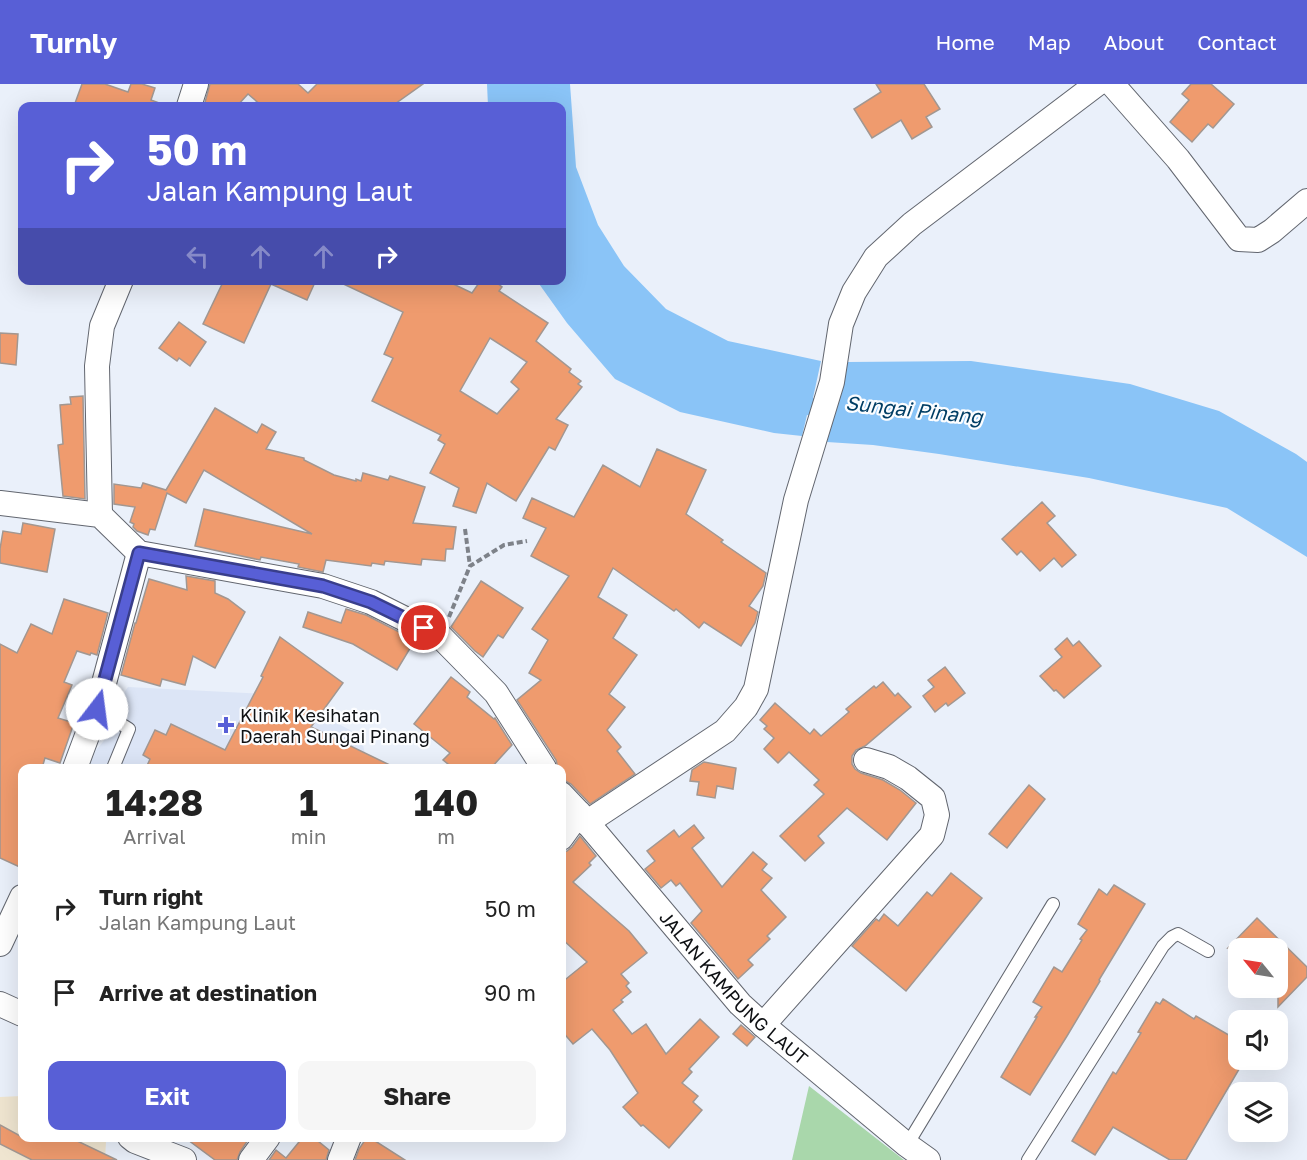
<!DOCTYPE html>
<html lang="en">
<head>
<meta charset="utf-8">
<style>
	:root { --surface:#fff; --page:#f6f6f6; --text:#222; --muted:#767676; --accent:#585fd6 }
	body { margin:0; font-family:"Golos Text",sans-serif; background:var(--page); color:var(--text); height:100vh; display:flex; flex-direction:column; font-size:22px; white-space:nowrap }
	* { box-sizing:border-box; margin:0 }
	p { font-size:20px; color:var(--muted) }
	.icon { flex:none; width:33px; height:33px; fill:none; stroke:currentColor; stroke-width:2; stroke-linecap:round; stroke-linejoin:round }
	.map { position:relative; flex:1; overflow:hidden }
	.details { position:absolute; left:18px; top:680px; width:548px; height:378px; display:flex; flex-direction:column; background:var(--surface); border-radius:12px; box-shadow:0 6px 24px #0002 }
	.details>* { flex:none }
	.guide { position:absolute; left:18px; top:18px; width:548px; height:183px; border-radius:12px; box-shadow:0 6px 24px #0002; background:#585fd6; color:#fff; overflow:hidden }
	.needle { width:39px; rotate:300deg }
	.controls { position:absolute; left:1228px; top:854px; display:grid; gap:12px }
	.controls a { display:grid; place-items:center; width:60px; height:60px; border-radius:12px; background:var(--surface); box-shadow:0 6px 24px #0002; font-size:30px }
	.pin { position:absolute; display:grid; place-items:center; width:51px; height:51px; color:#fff; margin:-26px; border:3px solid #fff; border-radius:50%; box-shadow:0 2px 6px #0007 }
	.me { position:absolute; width:66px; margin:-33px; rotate:15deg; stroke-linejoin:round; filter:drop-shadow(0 0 4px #0008) }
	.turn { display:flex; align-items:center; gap:21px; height:126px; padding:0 30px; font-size:27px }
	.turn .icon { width:78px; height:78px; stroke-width:2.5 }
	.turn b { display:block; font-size:42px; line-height:51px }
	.lanes { display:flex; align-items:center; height:57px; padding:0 30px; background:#0003; justify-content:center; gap:30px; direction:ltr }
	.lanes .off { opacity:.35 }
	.eta { display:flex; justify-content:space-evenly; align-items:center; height:102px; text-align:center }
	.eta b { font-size:36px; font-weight:700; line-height:42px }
	.action { display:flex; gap:12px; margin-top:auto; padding:12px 30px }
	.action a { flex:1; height:69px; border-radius:12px; background:var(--accent); color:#fff; font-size:24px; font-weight:700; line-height:69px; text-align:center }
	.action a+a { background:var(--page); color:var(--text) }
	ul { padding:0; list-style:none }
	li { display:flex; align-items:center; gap:18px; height:84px; padding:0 30px }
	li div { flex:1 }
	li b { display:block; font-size:22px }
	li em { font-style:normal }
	header { display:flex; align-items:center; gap:36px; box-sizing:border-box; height:84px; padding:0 30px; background:var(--accent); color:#fff }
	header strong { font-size:28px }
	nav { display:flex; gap:33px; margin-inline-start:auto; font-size:21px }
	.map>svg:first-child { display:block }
</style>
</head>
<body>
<header>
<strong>Turnly</strong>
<nav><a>Home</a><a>Map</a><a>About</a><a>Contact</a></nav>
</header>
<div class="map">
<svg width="1307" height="1076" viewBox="0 0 1307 1076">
	<rect width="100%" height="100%" fill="#eaf0fa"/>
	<path fill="#dce5f6" d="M128,603L285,611L361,652L365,670L358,684H89L96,666L108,652L116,629L118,618Z"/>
	<path fill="#efe5d0" d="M22,1012V1053H101L106,1058L105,1076H0V1013Z"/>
	<path fill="#a9d7ab" d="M809,1002L895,1069L904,1076H792Z"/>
	<path fill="#8ac4f7" d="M487,0H570L576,83L598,141L624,182L666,225L728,257L821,277L813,314L836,318L848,278L971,277L1130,300L1219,327L1296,370L1307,378V473L1227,424L1089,394L939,370L873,361L827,358L832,336L807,331L802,352L774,349L680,328L615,295L567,239L537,197L561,196V22H488Z"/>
	<g fill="#ef9b6e" stroke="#a29791" stroke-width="1.5" fill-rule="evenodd">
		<path d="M82,0H105L128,8L131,0H142L155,4L151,16L162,20V22H74Z"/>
		<path d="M210,0H298L308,9L317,0H423L392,22H262L248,10L237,22H204Z"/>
		<path d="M876,0H924L940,25L926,33L932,43L912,55L901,36L872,54L854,25L881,8Z"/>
		<path d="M1191,0H1211L1234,20L1213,44L1208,40L1192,58L1170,38L1189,16L1182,10Z"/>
		<path d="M224,196H316L307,216L271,200L244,259L203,240Z"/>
		<path d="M335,196H445L472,209L481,196H493L502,203L499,207L548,239L536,257L571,285L569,288L581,297L578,300L582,303L556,335L568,341L555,366L549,363L516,417L487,399L476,429L453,422L459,404L430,389L445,360L438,356L441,351L372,317L393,274L384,270L403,228ZM490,254L527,278L511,298L519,305L497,330L460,307Z"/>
		<path d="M179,238L206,258L190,282L179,274L177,277L159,264Z"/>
		<path d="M0,249L18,250L16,281L0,279Z"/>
		<path d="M83,312L85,415L63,412L58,361L63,360L60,321L71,320L70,313Z"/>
		<path d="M215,324L257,349L262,340L276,348L266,365L304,374V376L334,391L356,397V395L361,397L363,389L388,396L390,392L425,403L413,439L456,443L453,465H446L445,477L422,475L421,481L385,477L384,481L372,479L371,482L326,476L323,488L298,483L299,480L261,473L260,476L195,462L204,425L312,450L204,386L186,419L167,409L155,446L150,445L148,451L137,447L133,443L134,440L130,438L135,423L114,420V400L141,404L143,399L166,406Z"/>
		<path d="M657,365L706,386L686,430L723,456L721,458L766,489L763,502L749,522L758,528L755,539L741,562L704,538L699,544L676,525L674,527L613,484L598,513L627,531L613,554L637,571L609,610L625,623L607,646L621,663L617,667L635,690L590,720L571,700L564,696L561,692V684H558L556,676L517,616L541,596L529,589L548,556L532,545L569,492L531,472L546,444L523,434L532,414L574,433L603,381L640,403Z"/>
		<path d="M1042,418L1055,432L1047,439L1076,471L1062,483L1054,474L1040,487L1021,467L1017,471L1002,455Z"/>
		<path d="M23,439L55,445L47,488L0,479V465L3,447L21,450Z"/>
		<path d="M186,492L215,497V509L228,515L245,528L215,584L193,572L185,601L162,595L160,602L121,591L135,539H136L149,495L187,506Z"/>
		<path d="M481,497L523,524L503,554L498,551L483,573L475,567L451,543Z"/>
		<path d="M64,515L108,529L97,571L91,569L90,571L77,567L64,598L72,601L58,634L74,639L60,679L45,674L42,684H22V784L0,774V560L17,569L31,540L52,550Z"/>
		<path d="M346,525L366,531L415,556L397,586L353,560L303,543L308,528L341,539Z"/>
		<path d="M280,553L343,599L311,643L396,684H146L150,675L143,671L155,646L166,651L171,640L225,666L263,593L261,592Z"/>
		<path d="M1067,554L1073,562L1079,557L1101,582L1064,614L1056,606L1054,607L1040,592L1062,573L1055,565Z"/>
		<path d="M945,583L965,609L948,622L946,619L935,628L923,612L934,603L928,596Z"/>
		<path d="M451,593L470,608L467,613L494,635L495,634L512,661L491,684H453L443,676L450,669L414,640Z"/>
		<path d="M883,598L895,612L898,609L911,623L865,662L856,666L852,672V680L855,685L861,689L883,696L900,706L916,719L887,756L847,724L818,752L824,759L805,777L780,752L824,710L814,701L819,696L789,668L778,679L764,665L774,654L764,645L767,642L760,636L775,619L810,650L814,645L821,652L849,628L846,625L874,602L876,604Z"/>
		<path d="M704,678L736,684L733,705L717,702L715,714L697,711L699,698L690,697L692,686Z"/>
		<path d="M1029,701L1045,715L1007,764L989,750Z"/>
		<path d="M694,741L704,754L692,764L722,803L753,768L767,780L762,786L772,794L761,806L786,833L767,852L770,855L748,876L753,881L738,895L691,839L702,827L680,799L676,802L671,796L661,804L645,785L655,777L647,767L674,746L679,753Z"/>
		<path d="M580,752L596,772L589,779L591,781L573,798L629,847L647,869L621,890L629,899L626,902L631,908L621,916L623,918L613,926L632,950L646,940L666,970L700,935L719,953L689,985L692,988L682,999L698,1012L693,1018L702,1026L669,1064L643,1041L641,1042L623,1023L638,1009L610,966L592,945L573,960L561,946V899L587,878L561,854V768L567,767L572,763Z"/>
		<path d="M951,789L982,814L906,907L852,862L876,835L879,837L884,830L898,842L927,808L932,812Z"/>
		<path d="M1114,801L1145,820L1099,896L1100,897L1067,952L1030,1011L1001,993L1037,933H1035L1042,923L1033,918L1054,883L1062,888L1082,856L1080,855L1087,846L1078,840L1099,805L1107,811Z"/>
		<path d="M1257,834L1307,883V893L1278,923V864H1228Z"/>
		<path d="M1163,915L1194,935L1196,932L1239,957V975H1245L1186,1076H1170L1113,1043L1095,1071L1072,1057L1113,988L1116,990L1141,949L1138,948L1156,918L1160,920Z"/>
		<path d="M741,941L755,953L747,962L733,950Z"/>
		<path d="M0,1041L22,1053H69L117,1076H32L0,1060Z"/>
		<path d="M184,1053H250L240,1068L237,1076H215Z"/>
		<path d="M303,1053H313L329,1066L326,1076H269L276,1066L286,1074Z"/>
		<path d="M367,1053H369L405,1076H355L359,1065Z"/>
	</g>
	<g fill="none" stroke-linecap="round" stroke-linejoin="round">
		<g stroke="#62666f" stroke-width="14">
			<g id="service">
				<path d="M97,625L129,645L113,684"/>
				<path d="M907,1061L1053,820"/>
				<path d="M1028,1076L1163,862L1172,853L1178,850L1208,867"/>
			</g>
		</g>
		<g stroke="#62666f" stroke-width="26">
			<g id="minor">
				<path d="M1112,0L1178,75L1239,155L1258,156L1272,147L1307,117"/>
				<path d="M189,22L196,0"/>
				<path d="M0,419L100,431L139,469L323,502L371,518L441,553L496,609L544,684"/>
				<path d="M100,431L97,282L102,242L121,196"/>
				<path d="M75,684L97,625L139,469"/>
				<path id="s1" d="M561,710L579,729L740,920L763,941L907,1061L928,1076"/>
				<path d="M586,739L725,647L746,623L756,605L796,416L832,298L841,240L854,208L876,173L912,140L1097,0"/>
				<path d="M561,754L579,729"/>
				<path d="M0,860L22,813"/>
				<path d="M0,920L22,930"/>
				<path d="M763,941L932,751L937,731L933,714L908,694L889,683L866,676"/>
				<path d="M130,1053L135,1057L184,1076"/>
				<path d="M251,1076L268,1053"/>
				<path d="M340,1076L349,1053"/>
			</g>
		</g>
		<g stroke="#7e8289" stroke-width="4" stroke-dasharray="6 3" stroke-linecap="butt">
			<path d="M465,445L470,482"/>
			<path d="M449,533L470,482L504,461L527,457"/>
		</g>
		<use href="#service" stroke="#fff" stroke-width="12"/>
		<use href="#minor" stroke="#fff" stroke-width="24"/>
	</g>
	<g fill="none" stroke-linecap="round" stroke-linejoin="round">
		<g stroke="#393e8b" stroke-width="15">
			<path id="route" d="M97,625L139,469L323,502L371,518L424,544"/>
		</g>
		<use href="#route" stroke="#585fd6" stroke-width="10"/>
	</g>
	<path fill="#585fd6" stroke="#fcfdff" stroke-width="2" d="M223 632h6v6h6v6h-6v6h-6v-6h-6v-6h6z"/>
	<g text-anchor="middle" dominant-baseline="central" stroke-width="4.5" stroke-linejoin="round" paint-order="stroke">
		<g font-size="18" fill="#0e1013" stroke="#fcfdff" text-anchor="start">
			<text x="240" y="631">Klinik Kesihatan<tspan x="240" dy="21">Daerah Sungai Pinang</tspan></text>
		</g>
		<g font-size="18" fill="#0e1013" stroke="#fcfdff">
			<text stroke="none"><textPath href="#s1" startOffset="260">JALAN KAMPUNG LAUT</textPath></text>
		</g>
		<g font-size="20" font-style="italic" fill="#013e65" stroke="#fcfdff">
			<text transform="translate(914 325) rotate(6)">Sungai Pinang</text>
		</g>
	</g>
</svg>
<div class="controls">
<a><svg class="needle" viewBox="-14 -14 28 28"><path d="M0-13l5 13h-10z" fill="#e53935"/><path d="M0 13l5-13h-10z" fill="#767676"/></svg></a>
<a><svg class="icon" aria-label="sound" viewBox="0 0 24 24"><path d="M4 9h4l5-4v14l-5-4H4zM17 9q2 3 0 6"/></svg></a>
<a><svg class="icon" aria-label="layers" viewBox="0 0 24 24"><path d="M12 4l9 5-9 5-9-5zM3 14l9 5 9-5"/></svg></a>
</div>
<div class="pin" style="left:424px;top:544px;background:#d93025"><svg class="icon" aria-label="arrive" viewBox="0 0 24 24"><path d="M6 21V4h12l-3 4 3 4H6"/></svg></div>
<svg class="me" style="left:97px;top:625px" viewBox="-20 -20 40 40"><circle r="19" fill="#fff"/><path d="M0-13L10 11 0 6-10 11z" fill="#585fd6"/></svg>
<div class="guide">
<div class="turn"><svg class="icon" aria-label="right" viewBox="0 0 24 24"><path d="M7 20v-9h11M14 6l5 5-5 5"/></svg><div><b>50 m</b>Jalan Kampung Laut</div></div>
<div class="lanes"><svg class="icon off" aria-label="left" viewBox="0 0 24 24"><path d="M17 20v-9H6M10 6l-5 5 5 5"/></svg><svg class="icon off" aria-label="ahead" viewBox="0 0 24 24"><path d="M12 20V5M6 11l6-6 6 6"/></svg><svg class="icon off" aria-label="ahead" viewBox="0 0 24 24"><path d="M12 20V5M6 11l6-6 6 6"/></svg><svg class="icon" aria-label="right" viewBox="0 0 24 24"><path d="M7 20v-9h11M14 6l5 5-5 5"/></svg></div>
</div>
<section class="details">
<div class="eta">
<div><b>14:28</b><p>Arrival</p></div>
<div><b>1</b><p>min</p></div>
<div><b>140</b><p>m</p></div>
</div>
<ul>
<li><svg class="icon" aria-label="right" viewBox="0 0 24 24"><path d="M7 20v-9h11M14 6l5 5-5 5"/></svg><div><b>Turn right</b><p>Jalan Kampung Laut</p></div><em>50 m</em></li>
<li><svg class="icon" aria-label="arrive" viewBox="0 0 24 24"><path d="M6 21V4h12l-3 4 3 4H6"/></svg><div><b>Arrive at destination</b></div><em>90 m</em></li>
</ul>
<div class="action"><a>Exit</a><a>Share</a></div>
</section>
</div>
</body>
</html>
